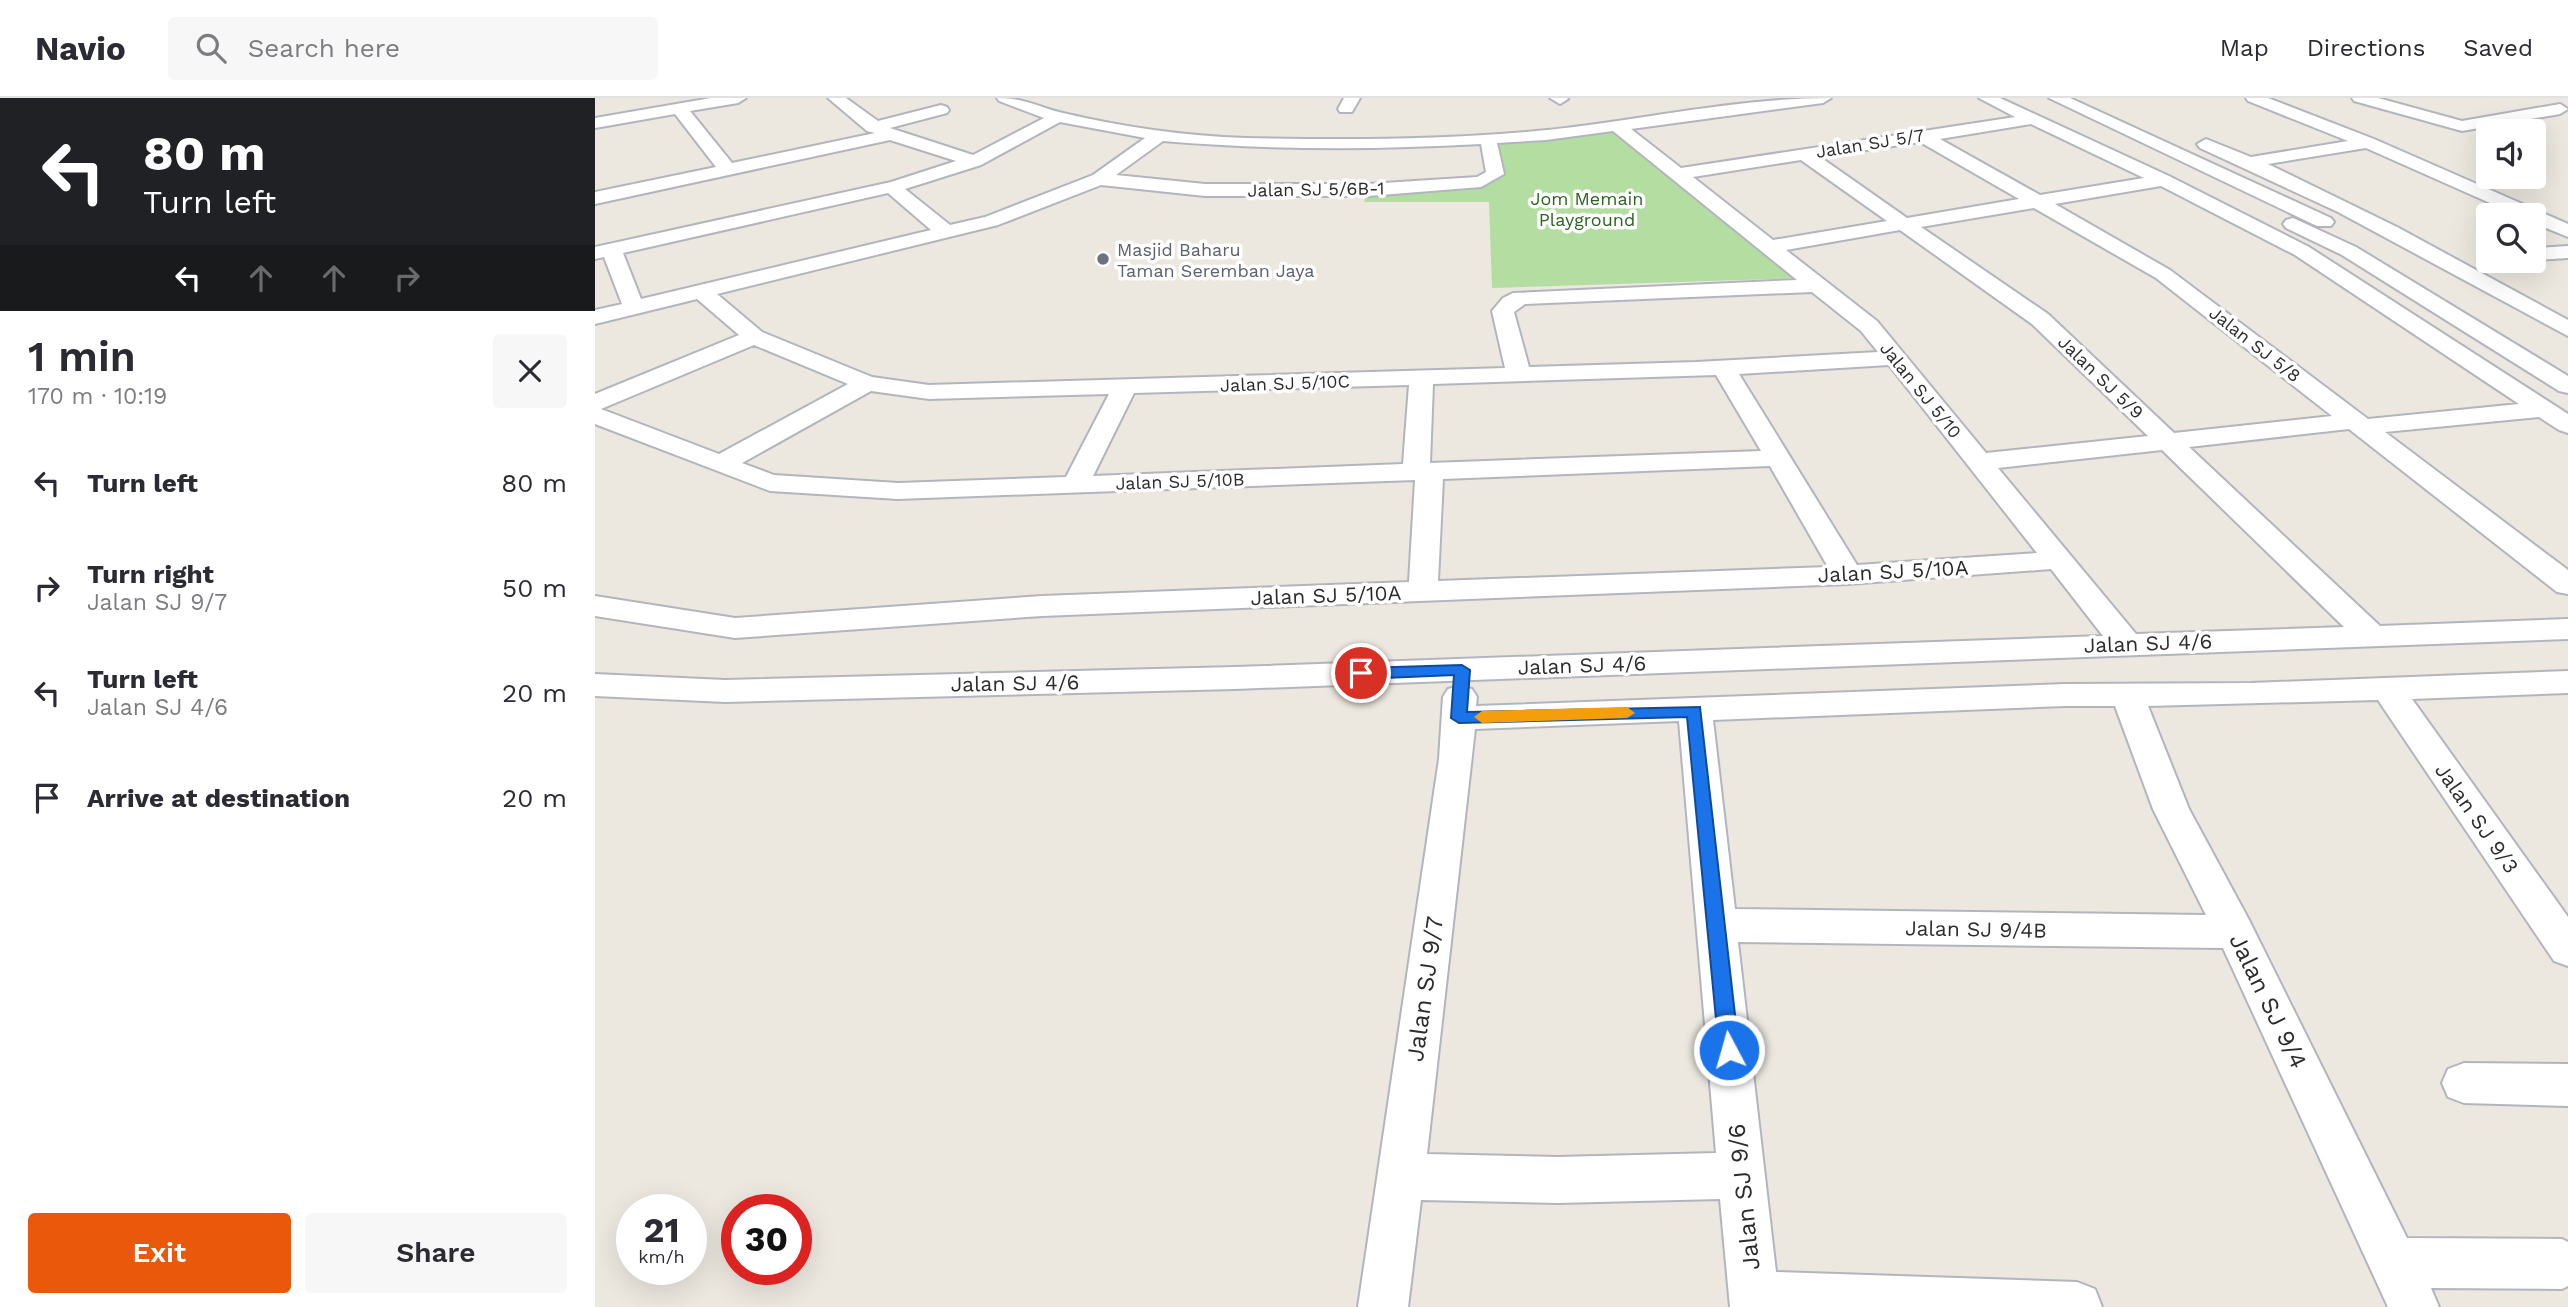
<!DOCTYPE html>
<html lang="en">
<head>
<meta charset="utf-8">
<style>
	:root { --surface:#fff; --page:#f7f7f7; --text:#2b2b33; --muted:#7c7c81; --line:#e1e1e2; --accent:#ea580c }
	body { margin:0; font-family:"Work Sans",sans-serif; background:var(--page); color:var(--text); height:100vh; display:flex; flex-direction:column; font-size:26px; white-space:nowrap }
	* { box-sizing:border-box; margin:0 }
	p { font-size:23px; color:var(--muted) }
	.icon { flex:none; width:38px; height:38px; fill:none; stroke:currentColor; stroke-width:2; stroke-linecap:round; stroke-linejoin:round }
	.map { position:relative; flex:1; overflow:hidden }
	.details { display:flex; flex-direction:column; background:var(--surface); width:595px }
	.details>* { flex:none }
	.hud { background:#202124; color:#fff; overflow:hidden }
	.buttons { position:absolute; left:1881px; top:21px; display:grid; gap:14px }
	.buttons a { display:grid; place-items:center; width:70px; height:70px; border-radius:7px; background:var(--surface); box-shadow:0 7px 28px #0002; font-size:35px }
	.speed { position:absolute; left:21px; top:1096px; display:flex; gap:14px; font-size:35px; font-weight:700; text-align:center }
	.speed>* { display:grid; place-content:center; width:91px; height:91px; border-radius:50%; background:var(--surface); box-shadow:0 7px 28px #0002; line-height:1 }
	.speed small { font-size:18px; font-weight:400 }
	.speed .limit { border:10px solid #d22; background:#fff; color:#111 }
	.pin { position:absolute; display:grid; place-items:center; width:60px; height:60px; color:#fff; margin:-30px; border:4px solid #fff; border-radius:50%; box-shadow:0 2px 7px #0007 }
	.me { position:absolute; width:77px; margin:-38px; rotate:354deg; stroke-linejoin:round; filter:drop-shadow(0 0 5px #0008) }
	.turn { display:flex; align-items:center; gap:24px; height:147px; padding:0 28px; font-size:32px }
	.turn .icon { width:91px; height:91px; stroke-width:2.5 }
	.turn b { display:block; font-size:49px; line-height:60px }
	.lanes { display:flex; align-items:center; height:66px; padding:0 28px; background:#0003; justify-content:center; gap:35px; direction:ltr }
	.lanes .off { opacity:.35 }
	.round { display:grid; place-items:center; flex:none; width:74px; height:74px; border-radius:7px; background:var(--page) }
	.overview { display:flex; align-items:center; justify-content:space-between; height:119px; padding:0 28px }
	h1 { font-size:42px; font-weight:600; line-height:52px }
	.action { display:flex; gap:14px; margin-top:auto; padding:14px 28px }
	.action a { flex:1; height:80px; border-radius:7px; background:var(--accent); color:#fff; font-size:28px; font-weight:600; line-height:80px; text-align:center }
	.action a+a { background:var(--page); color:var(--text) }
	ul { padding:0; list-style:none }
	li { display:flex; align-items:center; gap:21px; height:105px; padding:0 28px }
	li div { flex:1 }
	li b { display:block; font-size:26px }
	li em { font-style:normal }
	header { display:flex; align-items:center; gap:42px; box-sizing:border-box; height:98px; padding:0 35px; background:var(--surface); border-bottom:2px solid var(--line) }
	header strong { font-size:33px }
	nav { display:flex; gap:38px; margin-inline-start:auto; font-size:24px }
	.search { width:490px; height:63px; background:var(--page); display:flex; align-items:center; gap:18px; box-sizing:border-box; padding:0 24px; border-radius:7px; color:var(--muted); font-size:26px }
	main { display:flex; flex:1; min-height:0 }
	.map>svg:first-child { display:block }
</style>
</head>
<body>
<header>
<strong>Navio</strong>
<div class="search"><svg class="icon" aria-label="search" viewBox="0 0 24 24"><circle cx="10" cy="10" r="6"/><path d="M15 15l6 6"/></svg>Search here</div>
<nav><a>Map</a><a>Directions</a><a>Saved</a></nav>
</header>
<main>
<section class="details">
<div class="hud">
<div class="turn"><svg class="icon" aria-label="left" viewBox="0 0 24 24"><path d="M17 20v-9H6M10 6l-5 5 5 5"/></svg><div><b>80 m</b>Turn left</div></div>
<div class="lanes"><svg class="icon" aria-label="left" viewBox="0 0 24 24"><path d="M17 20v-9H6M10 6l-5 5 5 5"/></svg><svg class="icon off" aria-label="ahead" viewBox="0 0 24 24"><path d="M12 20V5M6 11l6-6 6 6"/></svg><svg class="icon off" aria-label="ahead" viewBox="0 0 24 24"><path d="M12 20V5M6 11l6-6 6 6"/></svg><svg class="icon off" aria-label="right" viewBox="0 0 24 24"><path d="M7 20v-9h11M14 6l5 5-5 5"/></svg></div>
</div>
<div class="overview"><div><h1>1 min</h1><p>170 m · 10:19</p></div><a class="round"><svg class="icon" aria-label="close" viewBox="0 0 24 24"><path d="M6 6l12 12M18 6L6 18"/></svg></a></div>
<ul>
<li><svg class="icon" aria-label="left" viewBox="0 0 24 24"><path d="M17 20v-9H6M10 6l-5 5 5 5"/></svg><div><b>Turn left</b></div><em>80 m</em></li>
<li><svg class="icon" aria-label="right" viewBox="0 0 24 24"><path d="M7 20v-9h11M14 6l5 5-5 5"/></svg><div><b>Turn right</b><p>Jalan SJ 9/7</p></div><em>50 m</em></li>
<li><svg class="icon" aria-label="left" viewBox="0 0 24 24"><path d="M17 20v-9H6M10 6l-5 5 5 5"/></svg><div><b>Turn left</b><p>Jalan SJ 4/6</p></div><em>20 m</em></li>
<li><svg class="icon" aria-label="arrive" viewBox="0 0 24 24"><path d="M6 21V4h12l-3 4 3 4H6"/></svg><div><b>Arrive at destination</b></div><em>20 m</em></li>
</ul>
<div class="action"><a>Exit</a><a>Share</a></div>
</section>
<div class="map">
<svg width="1973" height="1209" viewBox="0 0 1973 1209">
	<rect width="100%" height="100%" fill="#ece8e0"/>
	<path fill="#b4dda2" d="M1021,29L1210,180L897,190L894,104H769L774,93L888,85L903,75L896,41Z"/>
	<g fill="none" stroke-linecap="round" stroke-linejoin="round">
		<g stroke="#b3b5be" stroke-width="4">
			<g id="minor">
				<path d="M116,0H151L143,5L95,13L137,65L280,35L272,33L233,0H251L283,23L346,7L352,9L354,12L352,15L295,30L378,57L449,20L404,3L402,0C431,0 442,9 468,15C527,29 590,38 651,40C751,42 854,42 952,32C1047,22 1141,0 1236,0L1228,5L1036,31L1086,70L1420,19L1384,0H1405L1574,78L1714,149L1973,316V335L1964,332L1944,319L1790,334L1973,472V496L1962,494L1754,331L1594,349L1785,528L1973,521V541L640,591L130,604L0,598V576L130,582L640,569L1508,538L1456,471L1253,486L447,518L140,540L0,518V498L140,520L447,498L814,484L820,382L303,401L175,393L0,326V296L144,237L102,201L0,226V212L27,206L9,159L0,161V149L296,84L361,63L295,42L0,106V94L121,69L80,16L0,30V20ZM465,24L550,40L498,77L390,119L355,127L310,91L386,67ZM1436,26L1549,80L1445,97L1345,41ZM1018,33L1202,182L918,195L908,200L897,213L910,270L334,287L277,279L167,234L122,196L403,127L506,87L610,98H773L886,89L909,76L902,45L951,42ZM568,43C673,52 779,52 886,46L891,74L882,79L773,86H610L521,77ZM1325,44L1424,101L1312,120L1225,59ZM1206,62L1292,123L1178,142L1098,79ZM1566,88L1700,157L1924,306L1773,321L1575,172L1460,106ZM293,95L336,132L46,201L28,155ZM1439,110L1561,180L1737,318L1579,335L1453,216L1326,129ZM1305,132L1437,226L1553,338L1391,355L1282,223L1191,152ZM1217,194L1266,233L1283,254L1101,264L934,269L919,214L930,206ZM159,247L253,286L124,356L6,311ZM1294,267L1442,455L1262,467L1144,276ZM1121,277L1166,353L835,365L838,286ZM814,287L808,366L498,378L539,295ZM276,293L334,301L514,296L471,379L303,385L179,377L147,365ZM1567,352L1749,529L1541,536L1403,370ZM1175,368L1233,469L843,483L848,381Z"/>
				<path d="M749,0H765L757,14H745L743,11Z"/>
				<path d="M955,0H972L973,1L965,6Z"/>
				<path d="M1454,0H1475L1736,120L1739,124L1736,128H1722Z"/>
				<path d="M1651,0H1673L1779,41L1973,126V139L1939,125V117H1922L1771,50L1673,66L1802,129L1973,222V238L1743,114L1605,50L1602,46L1611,41L1656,59L1753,43L1653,3Z"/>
				<path d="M1757,0H1783L1867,23L1965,6L1973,11L1965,16L1867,33L1759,3Z"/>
				<path d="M1698,120L1761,149L1973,278V295L1964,293L1747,157L1691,130L1688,126L1691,122Z"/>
				<path d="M1973,148V160L1939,162V150Z"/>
				<path d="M1973,573V595L1817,601L1973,819V868L1959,863L1783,602L1553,608L1594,711L1654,822L1812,1140L1967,1141L1973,1144V1188L1967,1191L1836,1190L1844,1209H1793L1628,850L1143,844L1181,1174L1482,1184L1500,1191L1507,1209H1135L1125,1101L963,1105L826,1102L813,1209H763L844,661L848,599L853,591L865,588L877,591L882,599L881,608L1470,586L1656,585ZM1470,608H1520L1558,711L1611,817L1140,811L1118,622ZM1084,623L1121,1055L963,1059L832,1056L880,631Z"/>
				<path d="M1869,965L1973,966V1008L1869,1005L1853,999L1847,985L1853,971Z"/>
			</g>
		</g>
		<use href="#minor" fill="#fff" fill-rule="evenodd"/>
	</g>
	<path fill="#1a73e8" stroke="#114b97" stroke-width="2" d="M867,567L875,572L872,614L1105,609L1144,952L1141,959L1134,962L1127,959L1124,952L1092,619L864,625L856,620L859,577L766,581L758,575L766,570Z"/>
	<path fill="#f59e0b" d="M1032,609L1040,615L1032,620L887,625L879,619L887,613Z"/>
	<circle fill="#6b7280" stroke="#fff" stroke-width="2.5" cx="508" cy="161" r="7"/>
	<g text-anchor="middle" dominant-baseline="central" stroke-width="7" stroke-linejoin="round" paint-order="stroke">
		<g font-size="18" fill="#2c2c2c" stroke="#fff">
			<text transform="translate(1275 45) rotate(-9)">Jalan SJ 5/7</text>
			<text transform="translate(721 91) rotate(-1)">Jalan SJ 5/6B-1</text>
			<text transform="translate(1660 246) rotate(38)">Jalan SJ 5/8</text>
			<text transform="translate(1506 279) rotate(44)">Jalan SJ 5/9</text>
			<text transform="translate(690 285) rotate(-2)">Jalan SJ 5/10C</text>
			<text transform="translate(1326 292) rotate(51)">Jalan SJ 5/10</text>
			<text transform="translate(585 383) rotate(-2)">Jalan SJ 5/10B</text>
		</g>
		<g font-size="18" fill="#2d6322" stroke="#fff">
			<text x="992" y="100">Jom Memain<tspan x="992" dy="21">Playground</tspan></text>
		</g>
		<g font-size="18" fill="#5b616d" stroke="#fff" text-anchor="start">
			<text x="522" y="151">Masjid Baharu<tspan x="522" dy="21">Taman Seremban Jaya</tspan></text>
		</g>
		<g font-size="21" fill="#2c2c2c" stroke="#fff">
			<text transform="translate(1298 473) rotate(-3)">Jalan SJ 5/10A</text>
			<text transform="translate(731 497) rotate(-2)">Jalan SJ 5/10A</text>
			<text transform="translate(1553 545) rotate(-2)">Jalan SJ 4/6</text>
			<text transform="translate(987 567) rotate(-2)">Jalan SJ 4/6</text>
			<text transform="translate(420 585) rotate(-1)">Jalan SJ 4/6</text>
			<text transform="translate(1882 720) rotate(55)">Jalan SJ 9/3</text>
			<text transform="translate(1381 831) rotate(1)">Jalan SJ 9/4B</text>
		</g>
		<g font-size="24" fill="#2c2c2c" stroke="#fff">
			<text transform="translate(830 891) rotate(-82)">Jalan SJ 9/7</text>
			<text transform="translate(1673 903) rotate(64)">Jalan SJ 9/4</text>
			<text transform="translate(1149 1099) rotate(-96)">Jalan SJ 9/6</text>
		</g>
	</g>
</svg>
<div class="buttons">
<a><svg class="icon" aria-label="sound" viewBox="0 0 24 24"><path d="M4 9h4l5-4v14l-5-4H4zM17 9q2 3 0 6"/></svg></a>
<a><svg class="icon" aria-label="search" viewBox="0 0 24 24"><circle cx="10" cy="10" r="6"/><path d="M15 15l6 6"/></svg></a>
</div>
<div class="speed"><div>21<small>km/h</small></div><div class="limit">30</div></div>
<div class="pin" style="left:766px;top:575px;background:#d93025"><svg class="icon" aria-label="arrive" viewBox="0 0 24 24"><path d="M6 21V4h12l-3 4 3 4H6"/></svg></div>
<svg class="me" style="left:1134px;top:952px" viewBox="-20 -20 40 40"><circle r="17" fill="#1a73e8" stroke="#fff" stroke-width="3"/><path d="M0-11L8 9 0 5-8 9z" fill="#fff"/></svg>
</div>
</main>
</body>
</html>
